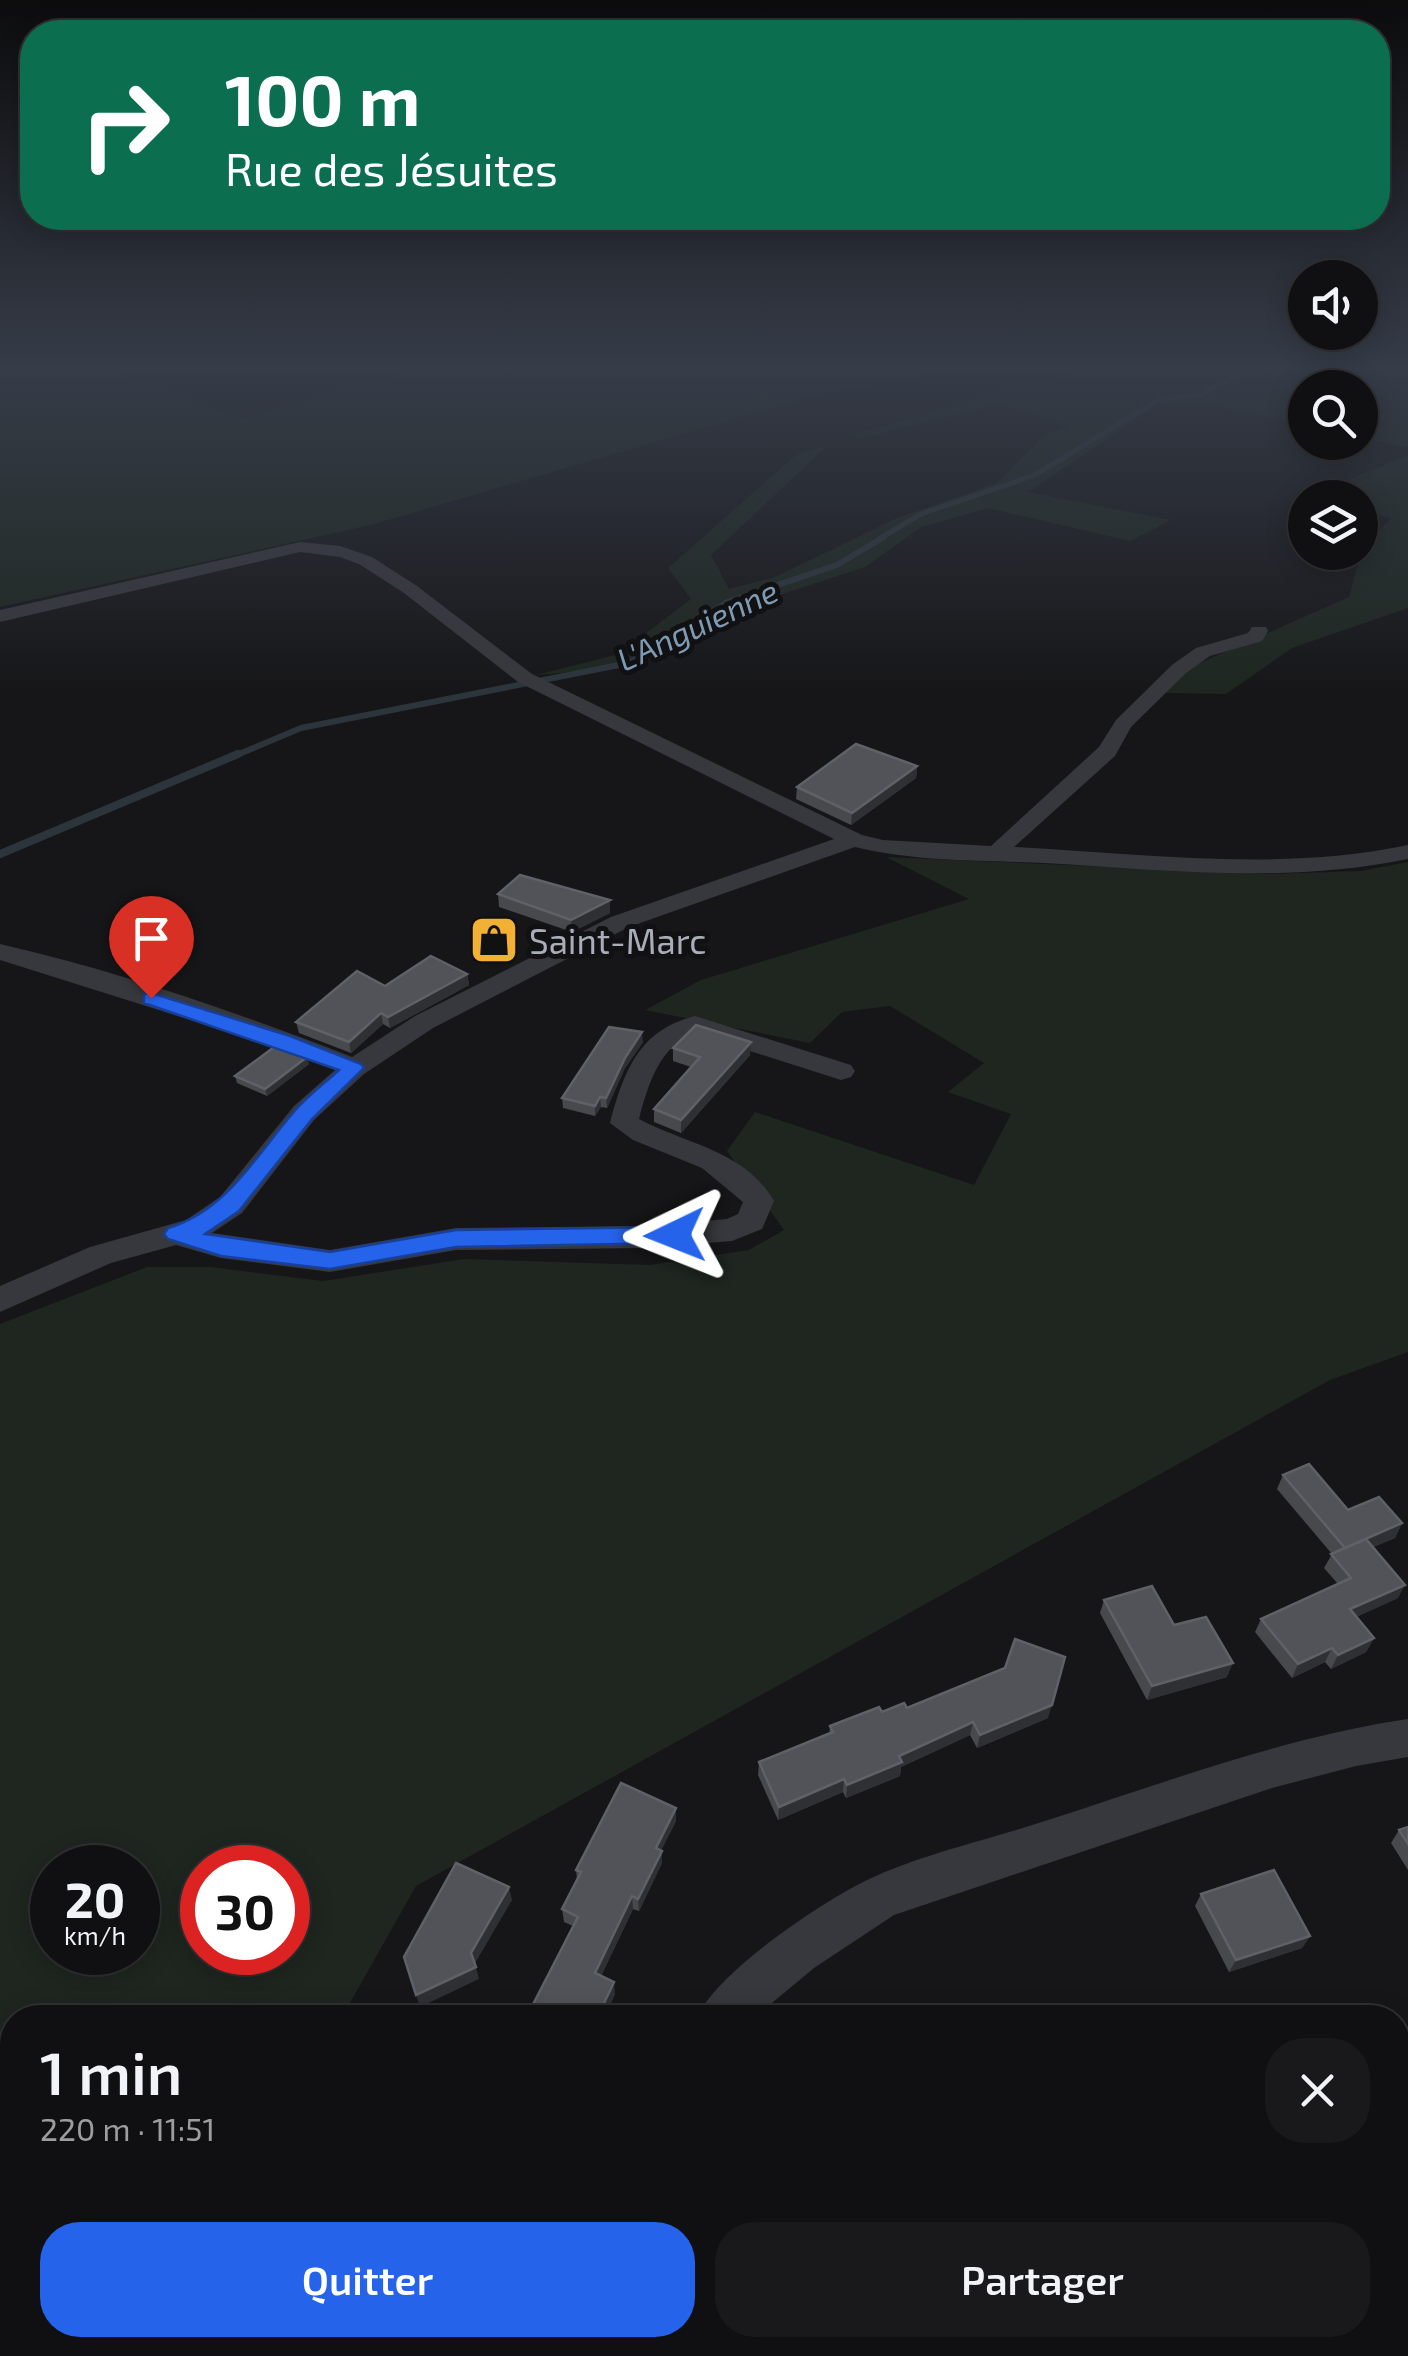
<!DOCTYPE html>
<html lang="fr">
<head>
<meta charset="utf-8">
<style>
	:root { --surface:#101012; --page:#19191b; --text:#f1f3f6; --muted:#9c9d9f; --line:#303032; --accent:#2563eb }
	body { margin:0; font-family:"Exo 2",sans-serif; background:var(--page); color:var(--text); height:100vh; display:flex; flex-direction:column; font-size:38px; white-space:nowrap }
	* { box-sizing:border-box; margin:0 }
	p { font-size:32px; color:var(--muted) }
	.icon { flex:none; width:55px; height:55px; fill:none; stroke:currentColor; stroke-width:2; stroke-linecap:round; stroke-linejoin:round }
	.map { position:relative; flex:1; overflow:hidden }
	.side { position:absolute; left:0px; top:2005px; width:1410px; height:352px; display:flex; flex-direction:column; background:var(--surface); border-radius:40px 40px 0 0; box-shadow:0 5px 25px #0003,0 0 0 2px var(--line) }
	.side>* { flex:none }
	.guide { position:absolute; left:20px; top:20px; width:1370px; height:210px; border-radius:40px; box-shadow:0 5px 25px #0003,0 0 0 2px var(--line); background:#0b6e4f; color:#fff; overflow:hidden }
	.buttons { position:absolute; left:1288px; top:260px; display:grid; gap:20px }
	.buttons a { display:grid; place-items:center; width:90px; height:90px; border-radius:50%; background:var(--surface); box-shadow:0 5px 25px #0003,0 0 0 2px var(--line); font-size:50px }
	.speed { position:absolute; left:30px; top:1845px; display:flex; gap:20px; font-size:50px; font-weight:700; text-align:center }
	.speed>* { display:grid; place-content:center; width:130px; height:130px; border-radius:50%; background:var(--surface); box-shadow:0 5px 25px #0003,0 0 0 2px var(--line); line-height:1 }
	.speed small { font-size:25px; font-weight:400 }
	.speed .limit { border:15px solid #d22; background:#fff; color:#111 }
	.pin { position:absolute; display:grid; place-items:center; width:85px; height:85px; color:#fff; margin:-102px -42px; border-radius:50% 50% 50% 0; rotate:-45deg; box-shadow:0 0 10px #0007 }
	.pin .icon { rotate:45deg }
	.me { position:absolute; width:110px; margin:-55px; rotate:268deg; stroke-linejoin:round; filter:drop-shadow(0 0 8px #0008) }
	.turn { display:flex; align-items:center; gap:35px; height:210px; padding:0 40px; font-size:45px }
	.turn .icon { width:130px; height:130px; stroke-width:2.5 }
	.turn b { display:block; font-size:70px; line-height:85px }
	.round { display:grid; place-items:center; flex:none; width:105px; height:105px; border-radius:40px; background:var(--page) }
	.headline { display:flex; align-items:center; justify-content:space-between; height:170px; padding:0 40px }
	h1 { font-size:60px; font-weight:600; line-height:75px }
	.cta { display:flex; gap:20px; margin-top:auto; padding:20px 40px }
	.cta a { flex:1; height:115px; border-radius:40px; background:var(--accent); color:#fff; font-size:40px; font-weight:600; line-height:115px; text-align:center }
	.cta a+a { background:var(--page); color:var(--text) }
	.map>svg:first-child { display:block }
</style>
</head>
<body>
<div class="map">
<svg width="1408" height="2356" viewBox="0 0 1408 2356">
	<rect width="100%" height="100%" fill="#161618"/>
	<g fill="#1e261f" fill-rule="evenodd">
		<path d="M0,365H99L243,419L421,365H958L901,380L819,394L371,525L0,607Z"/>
		<path d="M1095,365H1408V448L1360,437V388H1305V425L1199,402L1157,405L1028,492L1171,520L1130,541L988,508L921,527L865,567L728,612L635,667L536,675L619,654L691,599L668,568L796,455L828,445L711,555L729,589L775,577L897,518L997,483L1042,437L1068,426L1000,404L859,439L852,435Z"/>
		<path d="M1408,455V608L1292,648L1226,694L1165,693L1191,667L1349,597L1363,545L1391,519L1360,510V498L1310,496Z"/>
		<path d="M886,857L1270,874L1360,871L1408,862V1352L1330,1380L416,1886L342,2017L12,2018V2345H165L159,2356H0V1324L147,1267H211L323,1281L464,1259L650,1265L749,1250L784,1230L727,1151L755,1112L974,1185L1011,1114L948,1092L984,1063L890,1006L842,1012L810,1043L645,1010L701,980L969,899ZM52,1868H138V1952H52ZM202,1868H288V1952H202Z"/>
	</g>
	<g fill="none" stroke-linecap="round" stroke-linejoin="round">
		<path stroke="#2c353c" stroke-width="5" d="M879,539L921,514L1035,475L1158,400L1201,395L1254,365"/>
		<path stroke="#2c353c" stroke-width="6" d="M232,757L301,728L629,663L727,602L837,565L884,537"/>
		<path stroke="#2c353c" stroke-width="8" d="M0,854L238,754"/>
		<g fill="#37383d" fill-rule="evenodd">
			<path d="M300,542L340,546L372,557L417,586L532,674L862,835L883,840L991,846L1099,747L1116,720L1172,665L1196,648L1248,633L1252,627H1266L1268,631L1262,641L1210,656L1186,673L1131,727L1115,756L1014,847C1145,854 1279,872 1408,845V859C1288,884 1166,870 1044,863C982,860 916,862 855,847L629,927L433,1028L364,1074L314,1120L242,1213L212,1233L330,1250L456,1228L646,1226L727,1219L738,1214L743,1202L702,1168L633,1140L610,1123C624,1071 639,1030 695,1016L851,1065L855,1071L851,1077L841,1080L694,1033C659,1047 648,1085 639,1119C688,1145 744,1150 774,1201L762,1229L732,1241L646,1248L456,1250L330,1272L221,1258L176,1245L111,1263L0,1312V1286L90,1247L186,1220L220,1197L294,1106L335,1070L273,1046L0,960V944C119,971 238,1013 352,1057L415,1016L611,917L834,839L518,682L404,593L359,564L340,557L300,552L0,622V610Z"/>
			<path d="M1408,1719V1757L1356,1766L1272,1788L894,1915L814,1968L754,2018H697C715,1973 822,1902 867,1880C921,1854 991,1839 1048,1820C1167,1782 1285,1737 1408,1719Z"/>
			<path d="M525,2345H579L574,2356H520Z"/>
			<path d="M770,2345H841L846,2356H775Z"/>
			<path d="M1037,2345H1091L1095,2356H1041Z"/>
		</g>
	</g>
	<g fill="#47494d">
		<path d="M917,766L916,778L851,825L796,799L797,787Z"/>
		<path d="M498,894L610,900V913L572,932L499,907Z"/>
		<path d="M467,974L469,985L390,1028L383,1024L351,1053L299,1033L296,1022L385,986Z"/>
		<path d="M643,1042L625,1068L607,1108L601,1107L595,1116L563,1108L562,1098Z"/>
		<path d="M673,1048L750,1055L681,1133L654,1122V1109L691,1067L673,1061Z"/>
		<path d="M309,1064L267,1096L237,1083L235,1076Z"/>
		<path d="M1283,1475L1348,1510L1402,1523L1395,1538L1373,1547L1398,1598L1356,1617L1374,1638L1366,1652L1331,1669L1325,1662L1292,1678L1255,1632L1261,1619L1338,1584L1324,1568L1332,1554L1277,1489Z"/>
		<path d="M1104,1600L1174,1625L1227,1677L1147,1700L1100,1613Z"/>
		<path d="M907,1708L1048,1718L977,1748L970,1735L901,1767L900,1776L846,1798L843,1792L778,1820L758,1775L759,1762L829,1734L830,1726L882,1712Z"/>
		<path d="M676,1808V1821L661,1850L662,1863L639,1911L633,1909L601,1976L615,1994L604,2018H526L573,1926L564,1922L562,1909L577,1880L576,1870Z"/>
		<path d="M1408,1827V1870L1391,1843L1399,1830Z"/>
		<path d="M1201,1894L1310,1936L1302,1948L1229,1972L1195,1906Z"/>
		<path d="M1280,2345H1389L1387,2356H1278Z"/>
	</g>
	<g fill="#2f3033">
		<path d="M917,766L916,778L851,825L852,813Z"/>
		<path d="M610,900V913L572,932L571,920Z"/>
		<path d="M467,974L469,985L390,1028L388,1017Z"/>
		<path d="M381,1013L383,1024L351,1053L349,1042Z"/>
		<path d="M642,1032L643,1042L625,1068L607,1108L606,1098L625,1058Z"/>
		<path d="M751,1042L750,1055L681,1133V1120Z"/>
		<path d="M307,1057L309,1064L267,1096L265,1089Z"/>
		<path d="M600,1097L601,1107L595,1116V1106Z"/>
		<path d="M1402,1523L1395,1538L1338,1562L1345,1548Z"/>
		<path d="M1405,1585L1398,1598L1343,1623L1350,1609Z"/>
		<path d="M1374,1638L1366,1652L1331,1669L1338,1655Z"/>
		<path d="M1332,1648L1325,1662L1292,1678L1298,1664Z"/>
		<path d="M1233,1663L1227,1677L1147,1700L1152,1686Z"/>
		<path d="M1052,1705L1048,1718L977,1748L980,1735Z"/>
		<path d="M973,1722L970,1735L901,1767L900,1776L846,1798L847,1785L899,1756Z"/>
		<path d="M844,1779L843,1792L778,1820L779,1807Z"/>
		<path d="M676,1808V1821L656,1861V1848Z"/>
		<path d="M662,1851V1863L639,1911L638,1899Z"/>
		<path d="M509,1887L512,1900L474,1965L471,1953Z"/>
		<path d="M632,1896L633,1909L597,1985L595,1973Z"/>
		<path d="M1310,1936L1302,1948L1229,1972L1236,1960Z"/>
		<path d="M476,1967L479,1979L420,2007L416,1995Z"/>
		<path d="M614,1982L615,1994L604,2018H597Z"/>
	</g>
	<g fill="#525359" stroke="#5f6168" stroke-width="2.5">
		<path d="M856,744L917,766L852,813L797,787Z"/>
		<path d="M520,875L610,900L571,920L498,894Z"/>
		<path d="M431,956L467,974L388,1017L381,1013L349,1042L296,1022L357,971L385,986Z"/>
		<path d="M696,1025L751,1042L681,1120L654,1109L700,1057L673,1048Z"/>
		<path d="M609,1027L642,1032L625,1058L606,1098L600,1097L595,1106L562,1098Z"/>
		<path d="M277,1045L307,1057L265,1089L235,1076Z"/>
		<path d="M1309,1464L1348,1510L1379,1497L1402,1523L1345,1548L1283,1475Z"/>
		<path d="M1366,1539L1405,1585L1350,1609L1374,1638L1338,1655L1332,1648L1298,1664L1261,1619L1351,1578L1331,1554Z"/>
		<path d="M1152,1586L1174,1625L1206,1617L1233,1663L1152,1686L1104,1600Z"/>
		<path d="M1015,1639L1065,1657L1052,1705L980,1735L973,1722L899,1756L902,1762L847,1785L844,1779L779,1807L759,1762L833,1732L830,1726L879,1707L882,1712L904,1703L907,1708L1005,1668Z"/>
		<path d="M621,1783L676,1808L656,1848L662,1851L638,1899L632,1896L595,1973L614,1982L597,2018H526L578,1917L562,1909L581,1872L576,1870Z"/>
		<path d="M1408,1827V1844L1399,1830Z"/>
		<path d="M456,1863L509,1887L471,1953L476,1967L416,1995L404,1957Z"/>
		<path d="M1274,1870L1310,1936L1236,1960L1201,1894Z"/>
		<path d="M879,2008L900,2018H876Z"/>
		<path d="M1288,2345H1389L1387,2356H1286Z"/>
	</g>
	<linearGradient id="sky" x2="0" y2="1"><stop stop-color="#0c0c0d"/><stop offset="0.53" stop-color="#363c48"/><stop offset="1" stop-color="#363c48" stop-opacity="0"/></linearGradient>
	<rect width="1408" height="695" fill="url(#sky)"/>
	<path fill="#2563eb" stroke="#184099" stroke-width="2.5" d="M151,993L290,1036L361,1064L364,1068L312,1119L239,1211L205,1234L330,1252L456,1230L675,1227L687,1235L675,1243L456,1247L330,1269L221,1256L168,1239L164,1234L168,1228C226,1211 255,1157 293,1113C306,1097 324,1084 339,1070L144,1003V994Z"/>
	<defs>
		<g id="shop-square" transform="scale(2.5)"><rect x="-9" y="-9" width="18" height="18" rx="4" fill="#f2b134" stroke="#111113"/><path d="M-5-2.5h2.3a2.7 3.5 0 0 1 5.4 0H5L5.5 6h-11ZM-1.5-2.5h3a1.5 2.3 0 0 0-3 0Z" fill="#111"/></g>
	</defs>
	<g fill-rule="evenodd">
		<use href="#shop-square" x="494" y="940"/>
	</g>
	<g text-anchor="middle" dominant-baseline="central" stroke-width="10" stroke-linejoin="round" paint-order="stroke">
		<g font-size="32" font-style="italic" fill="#7f9bb3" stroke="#111113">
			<text transform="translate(697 624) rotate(-25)">L'Anguienne</text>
		</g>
		<g font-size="35" fill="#a8adb8" stroke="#111113" text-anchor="start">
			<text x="529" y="940">Saint-Marc</text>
		</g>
	</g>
</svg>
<div class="buttons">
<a><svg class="icon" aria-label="sound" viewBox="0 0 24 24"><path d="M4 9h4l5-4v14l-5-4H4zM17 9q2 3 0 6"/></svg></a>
<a><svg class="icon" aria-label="search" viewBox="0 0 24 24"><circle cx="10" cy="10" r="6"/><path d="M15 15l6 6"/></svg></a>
<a><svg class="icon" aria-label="layers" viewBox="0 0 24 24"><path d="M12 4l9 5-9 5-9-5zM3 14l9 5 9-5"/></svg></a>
</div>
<div class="speed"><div>20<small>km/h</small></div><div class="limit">30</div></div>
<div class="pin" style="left:151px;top:998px;background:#d93025"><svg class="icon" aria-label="arrive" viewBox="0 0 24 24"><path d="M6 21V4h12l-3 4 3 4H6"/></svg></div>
<svg class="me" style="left:675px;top:1235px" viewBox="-20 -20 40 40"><path d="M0-17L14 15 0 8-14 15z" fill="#2563eb" stroke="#fff" stroke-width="4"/></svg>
<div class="guide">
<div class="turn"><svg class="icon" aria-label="right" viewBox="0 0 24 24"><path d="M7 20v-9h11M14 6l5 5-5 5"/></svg><div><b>100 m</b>Rue des Jésuites</div></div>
</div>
<section class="side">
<div class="headline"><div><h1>1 min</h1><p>220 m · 11:51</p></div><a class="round"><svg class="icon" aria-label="close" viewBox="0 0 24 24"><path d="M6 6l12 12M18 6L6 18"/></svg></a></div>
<div class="cta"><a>Quitter</a><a>Partager</a></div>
</section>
</div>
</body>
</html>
